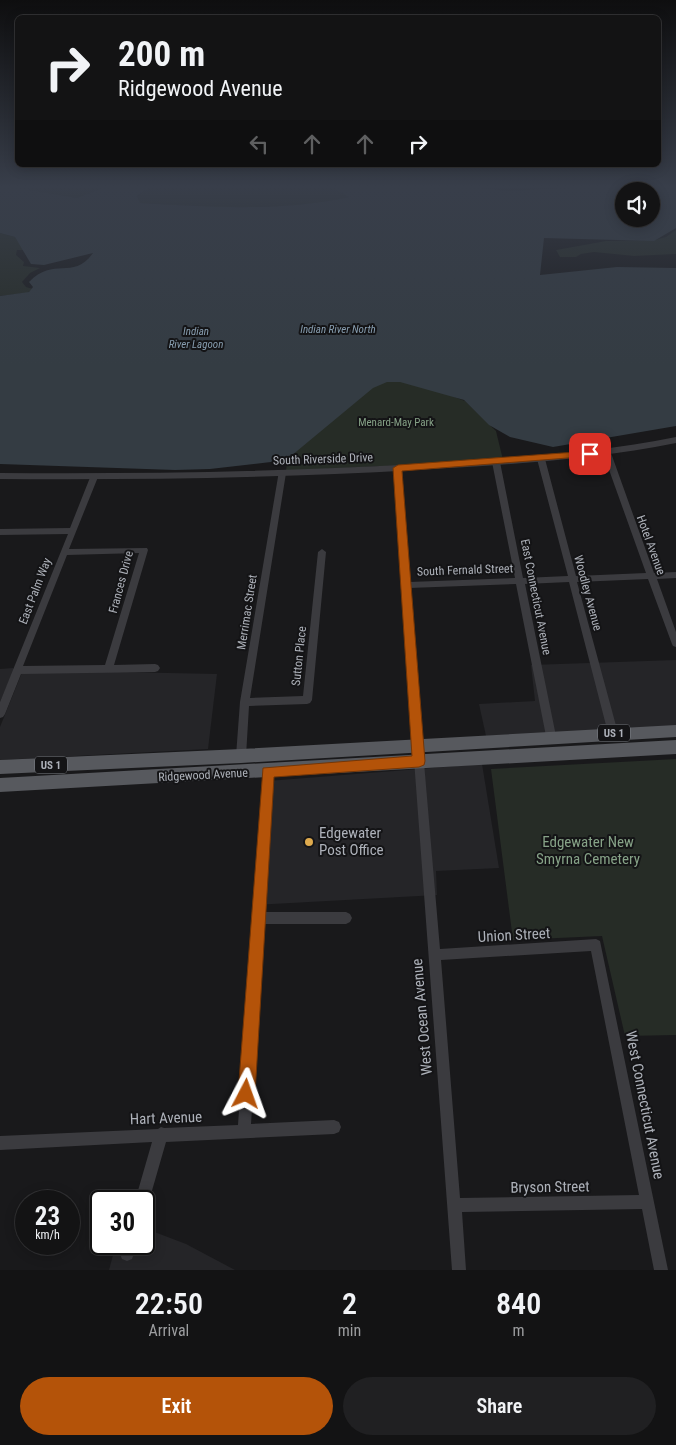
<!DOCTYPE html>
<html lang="en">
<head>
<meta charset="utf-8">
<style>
	:root { --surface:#131314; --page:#202022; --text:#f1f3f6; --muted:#9d9ea0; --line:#323234; --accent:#b45309 }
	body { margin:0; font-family:"Roboto Condensed",sans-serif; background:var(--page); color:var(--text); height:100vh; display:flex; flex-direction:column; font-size:19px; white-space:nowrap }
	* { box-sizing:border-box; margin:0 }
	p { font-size:16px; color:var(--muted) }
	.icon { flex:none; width:28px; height:28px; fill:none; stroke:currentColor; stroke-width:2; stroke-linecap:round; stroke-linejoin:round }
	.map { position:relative; height:1270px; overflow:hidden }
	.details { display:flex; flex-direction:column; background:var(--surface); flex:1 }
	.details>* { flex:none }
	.hud { position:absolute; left:15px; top:15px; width:646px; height:152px; border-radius:8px; box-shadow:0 2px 12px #0003,0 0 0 1px var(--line); background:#131314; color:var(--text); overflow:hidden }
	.fabs { position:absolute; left:615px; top:182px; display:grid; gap:10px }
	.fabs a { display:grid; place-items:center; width:45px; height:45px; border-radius:50%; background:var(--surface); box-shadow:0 2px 12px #0003,0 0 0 1px var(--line); font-size:25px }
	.speed { position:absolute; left:15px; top:1190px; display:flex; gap:10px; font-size:25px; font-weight:700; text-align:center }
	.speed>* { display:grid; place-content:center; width:65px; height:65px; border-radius:50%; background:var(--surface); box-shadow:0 2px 12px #0003,0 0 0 1px var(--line); line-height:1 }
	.speed small { font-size:12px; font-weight:400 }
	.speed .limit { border:2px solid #111; border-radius:8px; background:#fff; color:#111 }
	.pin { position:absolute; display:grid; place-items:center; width:42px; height:42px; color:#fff; margin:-21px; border-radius:10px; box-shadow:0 2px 8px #0006 }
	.me { position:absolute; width:55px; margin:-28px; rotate:4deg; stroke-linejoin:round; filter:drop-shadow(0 0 4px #0008) }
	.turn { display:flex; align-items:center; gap:18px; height:105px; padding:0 20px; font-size:22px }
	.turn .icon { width:65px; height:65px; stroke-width:2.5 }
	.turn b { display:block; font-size:35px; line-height:42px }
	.lanes { display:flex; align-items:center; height:48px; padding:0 20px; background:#0003; justify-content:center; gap:25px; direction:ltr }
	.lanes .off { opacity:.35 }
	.eta { display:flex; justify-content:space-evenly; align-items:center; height:85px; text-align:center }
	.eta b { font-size:30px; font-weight:600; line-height:35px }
	.button { display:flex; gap:10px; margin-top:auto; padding:10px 20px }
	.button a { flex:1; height:58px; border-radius:30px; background:var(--accent); color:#fff; font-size:20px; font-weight:600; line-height:58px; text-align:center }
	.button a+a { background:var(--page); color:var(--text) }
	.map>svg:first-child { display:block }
</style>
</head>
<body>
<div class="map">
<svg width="676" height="1270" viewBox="0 0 676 1270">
	<rect width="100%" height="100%" fill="#19191b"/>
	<g fill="#252528">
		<path d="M676,660V727L486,736L479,704L535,701L531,665Z"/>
		<path d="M13,668L14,670L0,702V669Z"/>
		<path d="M23,670L217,674L208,749L0,760V727Z"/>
		<path d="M482,764L499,868L436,871L437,895L254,905L268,781Z"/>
		<path d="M144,1228L186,1244L235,1270H109L116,1244H144Z"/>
	</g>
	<g fill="#262c26">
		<path d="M18,188H103L77,198Z"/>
		<path d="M148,188H333L350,197L314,205L288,206L223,208L140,203L137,197Z"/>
		<path d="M676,230V254L634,256L594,252L581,254L576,257H560L556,250L606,241L655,240L666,237Z"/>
		<path d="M0,233L15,237L24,250H17L16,255L24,262L23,266L40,268L30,273L22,282L26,287L33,289L27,293L0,296Z"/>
		<path d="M348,380L416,382L465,401L496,431L503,460L286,471L288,454Z"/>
		<path d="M676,759V1035L625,1036L602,936L513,940L491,769Z"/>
	</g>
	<path fill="#343c43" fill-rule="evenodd" d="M0,188H18L77,198L103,188H148L137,196L140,203C209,207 281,212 349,197L333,188H479L508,191L565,188H676V228L654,241L544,238L540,275L617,267L676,268V426L553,447L510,437L489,425L464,400L400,382H387L373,388L291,456L271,462L210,469L175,470L0,464V296L29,292L33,287L29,282C54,256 73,281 93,253L44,265L31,264L15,237L0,233ZM651,191V219H624V191Z"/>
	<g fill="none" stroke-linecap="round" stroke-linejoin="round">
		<g fill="#3b3b3f" fill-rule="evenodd">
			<path d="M605,451H607L611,453L654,573L676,572V578L657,579L676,632V647L673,646L672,644L648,579L577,582L618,733L616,736L613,737L610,736L608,733L569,582L525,584L556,736L554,739L551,740L548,739L546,736L516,584L409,588L440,949L596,939L600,941L668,1270H654L642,1209L462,1212L466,1270H452L401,585L394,468L398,466L402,468L409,582L515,578L492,462L496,460L500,462L523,578L568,576L537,459L541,457L545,459L576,576L646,573L603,453ZM591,951L639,1195L460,1198L441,960Z"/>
			<path d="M279,471H285L286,473L250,698L303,696L318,552L322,549L326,552L312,700L310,703L307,704L249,706L246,756L244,759L241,760L238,759L236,756L240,702Z"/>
			<path d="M91,475H94L98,477L69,549L147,548L148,550L114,665L155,664L158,665L160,668L158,671L155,672L21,674L5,714L3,717L0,718V702L68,534L0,535V529L70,528ZM139,553L105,665L23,666L67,555Z"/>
			<path d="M268,768L272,769L273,772L264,912H346L350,914L352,918L350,922L346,924H264L251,1124L334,1120L339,1122L341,1127L339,1132L334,1134L166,1142L149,1201L147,1206L144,1207V1201H135L152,1142L0,1150V1136L158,1129L161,1127L164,1128L238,1125L252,921L251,918L253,914L263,772L264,769Z"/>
			<path d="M123,1244H137L132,1259L127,1261L122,1259L120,1254Z"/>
		</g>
		<path fill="#3b3b3f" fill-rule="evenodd" d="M676,437V443C590,460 504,465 416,470C278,478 139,480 0,479V473C139,474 278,472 416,464C504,459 590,454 676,437Z"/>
		<g fill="#57595e" fill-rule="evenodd">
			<path d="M676,725V737L241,763L0,774V760L241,749Z"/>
			<path d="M676,740V754L0,792V778Z"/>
		</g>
	</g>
	<linearGradient id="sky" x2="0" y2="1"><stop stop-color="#0e0e0f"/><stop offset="0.51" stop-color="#383e4a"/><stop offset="1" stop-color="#383e4a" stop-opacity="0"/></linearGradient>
	<rect width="676" height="366" fill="url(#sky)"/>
	<path fill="#b45309" stroke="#753606" d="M590,451L595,454L593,456L402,471L425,761L424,765L419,767L274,777L255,1094L252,1100L246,1102L240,1100L238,1094L263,768L412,756L393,468L398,465Z"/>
	<circle fill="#deaa4e" stroke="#141416" stroke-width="2" cx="309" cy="842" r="5"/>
	<g text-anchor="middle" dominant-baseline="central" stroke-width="4" stroke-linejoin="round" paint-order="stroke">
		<g font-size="11" font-style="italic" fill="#889eb0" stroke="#141416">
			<text x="338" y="329">Indian River North</text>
			<text x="196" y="331">Indian<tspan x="196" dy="13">River Lagoon</tspan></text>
		</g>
		<g font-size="11" fill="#86a287" stroke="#141416">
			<text x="396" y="422">Menard-May Park</text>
		</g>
		<g fill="#141416" stroke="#7f8288" stroke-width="1">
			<rect x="598" y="724.5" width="32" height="17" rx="4"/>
			<rect x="35" y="756.5" width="32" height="17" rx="4"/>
		</g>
		<g font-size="11" font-weight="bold" fill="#adb1b9">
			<text x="614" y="733">US 1</text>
			<text x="51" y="765">US 1</text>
		</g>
		<g font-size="12" fill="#adb1b9" stroke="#141416">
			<text transform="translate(323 459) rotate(-2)">South Riverside Drive</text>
			<text transform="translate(651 545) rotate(70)">Hotel Avenue</text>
			<text transform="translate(465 570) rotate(-2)">South Fernald Street</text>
			<text transform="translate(121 582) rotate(-75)">Frances Drive</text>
			<text transform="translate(35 591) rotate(-69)">East Palm Way</text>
			<text transform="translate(588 593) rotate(75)">Woodley Avenue</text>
			<text transform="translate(536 597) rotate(79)">East Connecticut Avenue</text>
			<text transform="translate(247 612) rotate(-81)">Merrimac Street</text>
			<text transform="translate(299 656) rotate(-84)">Sutton Place</text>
			<text transform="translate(203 775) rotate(-3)">Ridgewood Avenue</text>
		</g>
		<g font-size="15" fill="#adb1b9" stroke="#141416" text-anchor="start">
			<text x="319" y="833">Edgewater<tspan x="319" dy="17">Post Office</tspan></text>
		</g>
		<g font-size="15" fill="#86a287" stroke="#141416">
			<text x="588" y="842">Edgewater New<tspan x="588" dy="17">Smyrna Cemetery</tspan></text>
		</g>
		<g font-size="15" fill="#adb1b9" stroke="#141416">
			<text transform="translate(514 935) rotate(-3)">Union Street</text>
			<text transform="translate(422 1017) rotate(-95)">West Ocean Avenue</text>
			<text transform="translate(645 1105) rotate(79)">West Connecticut Avenue</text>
			<text transform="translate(166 1118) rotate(-2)">Hart Avenue</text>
			<text transform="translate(550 1187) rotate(-1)">Bryson Street</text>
		</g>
	</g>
</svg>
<div class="fabs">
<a><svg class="icon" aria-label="sound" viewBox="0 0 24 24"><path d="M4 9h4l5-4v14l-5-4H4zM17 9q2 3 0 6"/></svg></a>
</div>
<div class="speed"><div>23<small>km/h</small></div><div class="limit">30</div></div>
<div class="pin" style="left:590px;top:454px;background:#d93025"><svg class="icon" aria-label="arrive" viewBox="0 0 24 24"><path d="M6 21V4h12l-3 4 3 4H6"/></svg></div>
<svg class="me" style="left:246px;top:1094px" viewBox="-20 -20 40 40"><path d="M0-17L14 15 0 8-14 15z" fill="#b45309" stroke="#fff" stroke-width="4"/></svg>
<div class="hud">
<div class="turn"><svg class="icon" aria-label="right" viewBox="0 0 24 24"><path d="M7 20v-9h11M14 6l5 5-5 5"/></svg><div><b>200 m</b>Ridgewood Avenue</div></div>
<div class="lanes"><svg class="icon off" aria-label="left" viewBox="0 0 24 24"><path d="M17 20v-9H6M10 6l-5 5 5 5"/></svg><svg class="icon off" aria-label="ahead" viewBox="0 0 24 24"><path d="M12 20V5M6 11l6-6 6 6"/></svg><svg class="icon off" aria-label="ahead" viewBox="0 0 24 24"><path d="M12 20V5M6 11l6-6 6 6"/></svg><svg class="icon" aria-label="right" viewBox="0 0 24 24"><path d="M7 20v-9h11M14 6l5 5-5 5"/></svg></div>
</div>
</div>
<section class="details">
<div class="eta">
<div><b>22:50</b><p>Arrival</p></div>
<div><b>2</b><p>min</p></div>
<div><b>840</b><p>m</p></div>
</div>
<div class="button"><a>Exit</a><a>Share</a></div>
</section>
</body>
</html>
